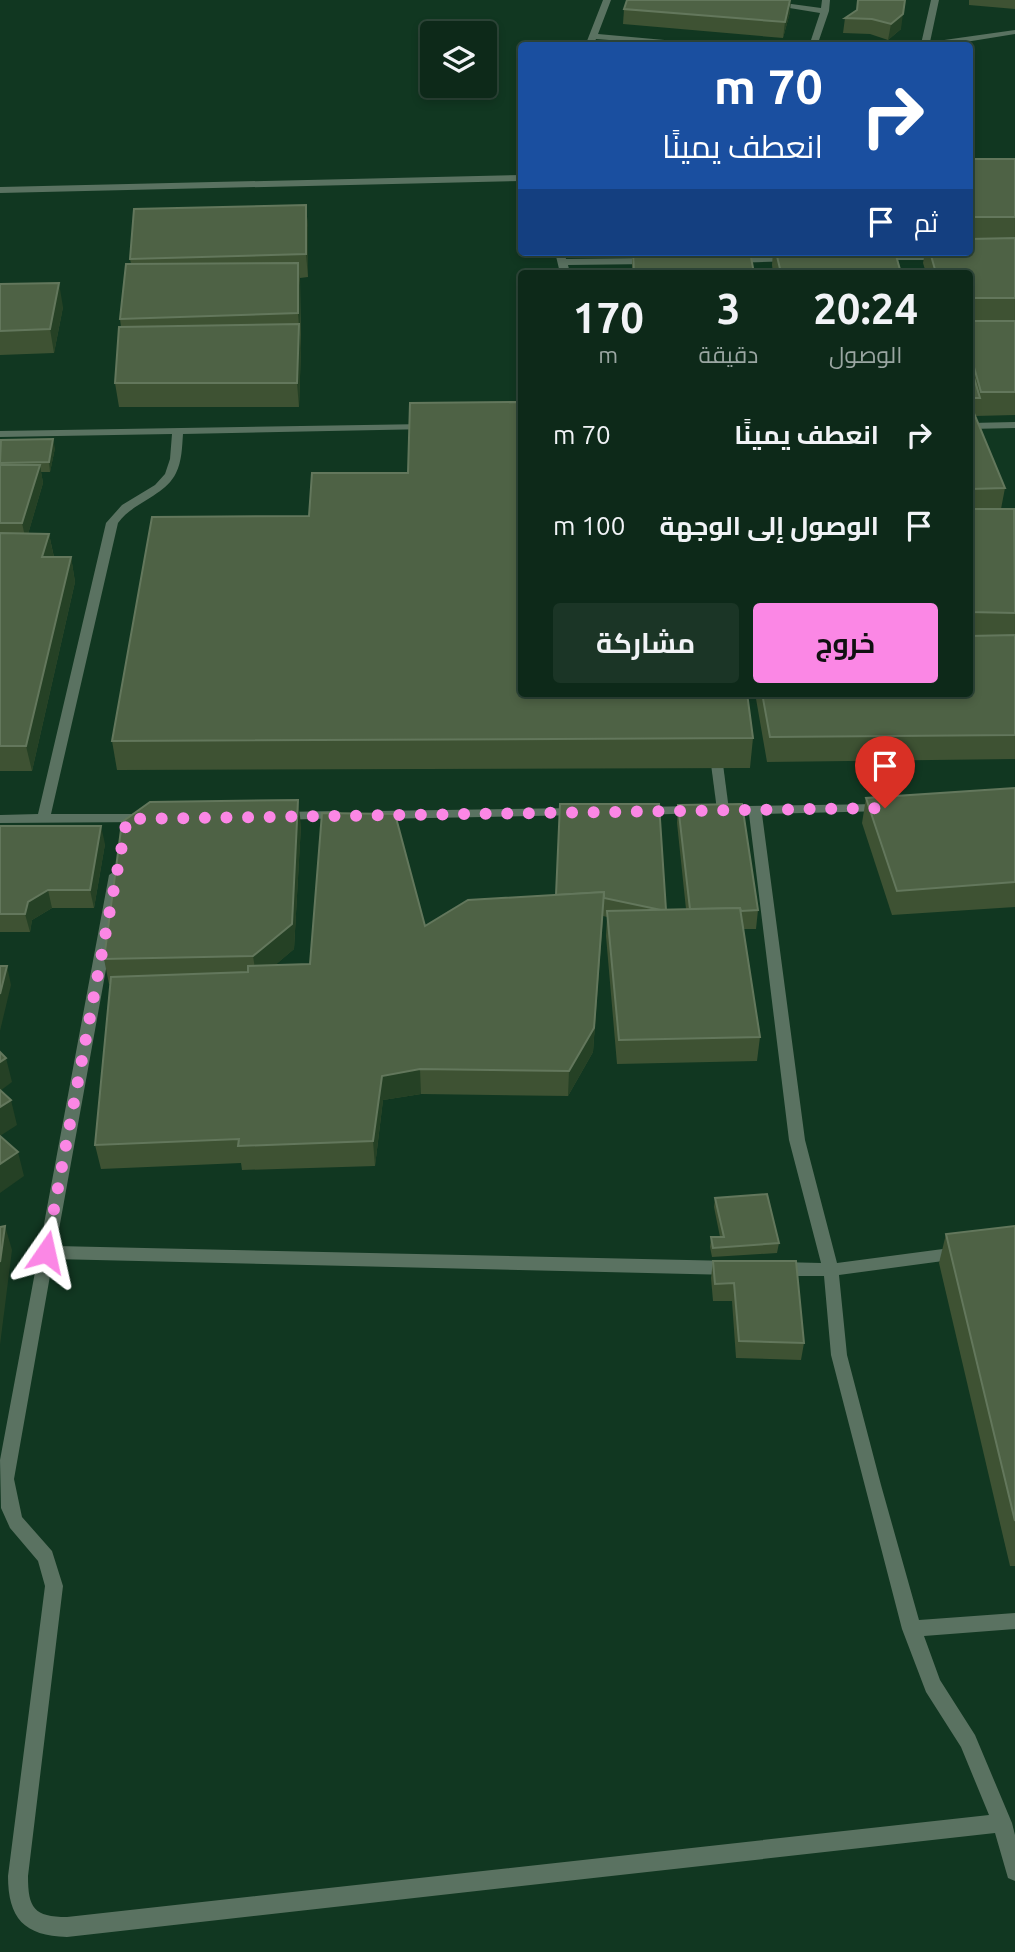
<!DOCTYPE html>
<html lang="ar">
<head>
<meta charset="utf-8">
<style>
	:root { --surface:#0d2919; --page:#1b3526; --text:#f1f3f6; --muted:#9aa6a2; --line:#2d4538; --accent:#fb87e5 }
	body { margin:0; font-family:Ubuntu,Cairo,sans-serif; background:var(--page); color:var(--text); direction:rtl; height:100vh; display:flex; flex-direction:column; font-size:26px; white-space:nowrap }
	* { box-sizing:border-box; margin:0 }
	p { font-size:23px; color:var(--muted) }
	.icon { flex:none; width:38px; height:38px; fill:none; stroke:currentColor; stroke-width:2; stroke-linecap:round; stroke-linejoin:round }
	.map { position:relative; flex:1; overflow:hidden; direction:ltr }
	.drawer { position:absolute; left:518px; top:270px; width:455px; height:427px; display:flex; flex-direction:column; background:var(--surface); border-radius:7px; box-shadow:0 4px 10px #0003,0 0 0 2px var(--line); direction:rtl }
	.drawer>* { flex:none }
	.banner { position:absolute; left:518px; top:42px; width:455px; height:214px; border-radius:7px; box-shadow:0 4px 10px #0003,0 0 0 2px var(--line); direction:rtl; background:#1a4fa0; color:#fff; overflow:hidden }
	.tools { position:absolute; left:420px; top:21px; display:grid; gap:14px }
	.tools a { display:grid; place-items:center; width:77px; height:77px; border-radius:7px; background:var(--surface); box-shadow:0 4px 10px #0003,0 0 0 2px var(--line); font-size:35px }
	.pin { position:absolute; display:grid; place-items:center; width:60px; height:60px; color:#fff; margin:-72px -30px; border-radius:50% 50% 50% 0; rotate:-45deg; box-shadow:0 0 7px #0007 }
	.pin .icon { rotate:45deg }
	.me { position:absolute; width:77px; margin:-38px; rotate:11deg; stroke-linejoin:round; filter:drop-shadow(0 0 5px #0008) }
	.turn { display:flex; align-items:center; gap:24px; height:147px; padding:0 35px; font-size:32px }
	.turn .icon { width:91px; height:91px; stroke-width:2.5 }
	.turn b { display:block; font-size:49px; line-height:60px }
	.then { display:flex; align-items:center; height:66px; padding:0 35px; background:#0003; gap:14px; font-size:26px }
	.eta { display:flex; justify-content:space-evenly; align-items:center; height:119px; text-align:center }
	.eta b { font-size:42px; font-weight:700; line-height:49px }
	.action { display:flex; gap:14px; margin-top:auto; padding:14px 35px }
	.action a { flex:1; height:80px; border-radius:7px; background:var(--accent); color:#111; font-size:28px; font-weight:700; line-height:80px; text-align:center }
	.action a+a { background:var(--page); color:var(--text) }
	ul { padding:0; list-style:none }
	li { display:flex; align-items:center; gap:21px; height:91px; padding:0 35px }
	li div { flex:1 }
	li b { display:block; font-size:26px }
	li em { font-style:normal }
	.map>svg:first-child { display:block }
</style>
</head>
<body>
<div class="map">
<svg width="1015" height="1952" viewBox="0 0 1015 1952">
	<rect width="100%" height="100%" fill="#113721"/>
	<g fill="none" stroke-linecap="round" stroke-linejoin="round">
		<g fill="#5a7261" fill-rule="evenodd">
			<path d="M603,0H611L598,34L731,46H687L596,39L593,46H585Z"/>
			<path d="M740,0H762L821,8L822,0H830L829,11L817,46H809L820,13Z"/>
			<path d="M931,0H939L930,42L1015,30V34L941,46H917L921,44Z"/>
			<path d="M522,175V181L0,193V187Z"/>
			<path d="M555,252H565L566,259L650,258L655,261L650,264L568,265L570,273H560Z"/>
			<path d="M880,255L944,254L949,257L944,260H877L875,258Z"/>
			<path d="M790,256L793,257V261L733,263L728,260L733,257Z"/>
			<path d="M1015,422V428L970,429V423Z"/>
			<path d="M426,424L431,427L430,429L183,434C182,447 182,461 176,473C165,496 133,502 118,523L51,814H146L153,818L146,822L0,823V815L38,814L106,523L122,505L155,485L165,474L170,459L172,434L0,437V431Z"/>
			<path d="M715,745L721,749L729,810L723,814L717,810L709,749Z"/>
			<path d="M881,804L886,805L887,808L886,811L762,814L805,1140L837,1263L958,1247L964,1248L966,1253L964,1258L958,1259L839,1275L847,1355L881,1485L919,1620L1015,1613V1629L924,1636L940,1680L975,1735L1012,1823L1015,1835V1881L1008,1878L995,1833L67,1937C24,1936 8,1918 8,1876L45,1586L38,1561L10,1528L1,1508L0,1460L109,875L116,870L123,875L56,1246L732,1261L738,1263L740,1268L738,1273L732,1275L53,1259L14,1479L22,1517L52,1551L63,1586L28,1876C28,1908 34,1917 67,1917L989,1815L961,1747L926,1692L902,1629L831,1355L824,1276H780L774,1274L772,1269L774,1264L780,1262L821,1263L789,1140L749,814L742,813L741,810L747,806Z"/>
			<path d="M695,806L700,807L701,810L700,813L642,815L636,811L642,807Z"/>
			<path d="M576,808L581,809L582,812L581,815L376,819L369,815L376,811Z"/>
			<path d="M338,811L345,815L343,818L281,820L274,816L281,812Z"/>
		</g>
	</g>
	<g fill="#3e5233">
		<path d="M858,0L901,29L888,40L870,34L843,33L845,18L857,10Z"/>
		<path d="M969,0H1015V9L969,5Z"/>
		<path d="M624,9L790,12L783,38L623,24Z"/>
		<path d="M970,159H1015V321H970V273H926L923,263L925,252H970Z"/>
		<path d="M306,205L308,228V277L300,278L301,348L299,407H119L115,383L121,327L120,319L131,264L130,259Z"/>
		<path d="M632,252L754,273H632Z"/>
		<path d="M773,252H895L901,273H773L772,265Z"/>
		<path d="M0,284L63,307L54,353L0,355Z"/>
		<path d="M970,321H1015V415L975,416L1005,488L1001,509L1015,511V759L767,762L755,693H970Z"/>
		<path d="M0,444L55,448L50,472H41L43,483L28,534H49L54,557H71L75,582L32,771H0Z"/>
		<path d="M408,473L753,738L750,768L117,770L112,741L309,516Z"/>
		<path d="M1015,788V907L892,915L862,823L866,798Z"/>
		<path d="M560,804L666,910L686,909L677,823L678,805L758,910L756,929H743L760,1037L757,1061L617,1064L606,936L607,917L603,916L593,1052L568,1096L421,1094L383,1100L375,1166L242,1170L241,1163L101,1169L95,1145L111,984H109L104,959L301,825L294,949L275,965L310,964L425,926L556,895Z"/>
		<path d="M0,826L105,844L94,908H52L32,920L30,932H0Z"/>
		<path d="M715,1198L779,1243L777,1253L712,1257L710,1247L711,1237H720L714,1207Z"/>
		<path d="M1015,1226V1566H1010L939,1263L946,1234Z"/>
		<path d="M713,1261L804,1343L801,1360L736,1358L732,1301H713L711,1278Z"/>
	</g>
	<g fill="#254125">
		<path d="M791,0L790,12L783,38L785,22Z"/>
		<path d="M903,14L901,29L888,40L891,24Z"/>
		<path d="M306,205L308,228V277L306,254Z"/>
		<path d="M298,263L300,286V335L301,348L299,407L297,383L299,326L298,313Z"/>
		<path d="M59,283L63,307L54,353L50,329Z"/>
		<path d="M53,439L55,448L50,472L49,462Z"/>
		<path d="M40,465L43,483L26,541L22,523Z"/>
		<path d="M49,534L54,558L42,557Z"/>
		<path d="M71,557L75,582L32,771L26,746Z"/>
		<path d="M298,800L301,825L294,949L257,981L253,956Z"/>
		<path d="M101,826L105,844L94,908L90,890Z"/>
		<path d="M48,890L52,908L32,920L30,932L25,914L28,902Z"/>
		<path d="M604,892L593,1052L568,1096L569,1071Z"/>
		<path d="M7,966L11,985L0,1031V994Z"/>
		<path d="M6,1058L12,1082L0,1091V1062Z"/>
		<path d="M420,1069L421,1094L383,1100L375,1166L373,1141L382,1076Z"/>
		<path d="M11,1100L17,1125L0,1136V1107Z"/>
		<path d="M18,1152L24,1176L0,1193V1164Z"/>
		<path d="M5,1226L12,1250L0,1345V1262Z"/>
	</g>
	<g fill="#4e6245" stroke="#63775c" stroke-width="2">
		<path d="M627,0H790L785,22L624,9Z"/>
		<path d="M858,0H905L903,14L891,24L872,19L845,18L857,10Z"/>
		<rect x="970" y="159" width="45" height="58"/>
		<path d="M306,205V254L130,259L134,209Z"/>
		<path d="M1015,238V298H970V273H936L930,252H970V239Z"/>
		<path d="M633,252H750L754,273H634Z"/>
		<path d="M776,252H895L901,273H781Z"/>
		<path d="M298,263V313L120,319L126,264Z"/>
		<path d="M59,283L50,329L0,331V284Z"/>
		<path d="M970,321H1015V392H981L970,353Z"/>
		<path d="M299,324L297,383H115L119,327Z"/>
		<path d="M970,364L980,398H970Z"/>
		<path d="M522,402V693H747L753,738L112,741L152,517L309,516L312,473H408L410,403Z"/>
		<path d="M970,406H971L1005,488L970,489Z"/>
		<path d="M53,439L49,462L0,463L1,440Z"/>
		<path d="M0,465H40L22,523H0Z"/>
		<path d="M970,509H1014L1015,613L970,612Z"/>
		<path d="M0,533L49,534L42,557H71L26,746H0Z"/>
		<path d="M1015,635V735L770,737L762,693H970V636Z"/>
		<path d="M1015,788V882L897,891L866,798Z"/>
		<path d="M298,800L292,924L253,956L104,959L122,822L150,802Z"/>
		<path d="M560,804H659L666,910H661L604,898V892L556,895Z"/>
		<path d="M742,804L758,910L741,911L740,908L690,909L678,805Z"/>
		<path d="M322,813L395,814L425,926L468,900L604,892L594,1028L569,1071L420,1069L382,1076L373,1141L238,1146L239,1139L95,1145L111,977L248,972V966L310,964Z"/>
		<path d="M0,826H101L90,890H48L28,902L25,914H0Z"/>
		<path d="M740,908L760,1037L619,1040L607,911Z"/>
		<path d="M0,966H7L0,994Z"/>
		<path d="M0,1052L6,1058L0,1062Z"/>
		<path d="M0,1090L11,1100L0,1107Z"/>
		<path d="M0,1136L18,1152L0,1164Z"/>
		<path d="M767,1194L779,1243L713,1248L711,1237H724L715,1198Z"/>
		<path d="M5,1226L0,1262V1227Z"/>
		<path d="M1015,1226V1521L946,1234Z"/>
		<path d="M713,1261H796L804,1343L739,1341L734,1283L715,1284Z"/>
	</g>
	<g fill="none" stroke-linecap="round" stroke-linejoin="round">
		<path stroke="#fb87e5" stroke-width="12" stroke-dasharray="0 21.6" d="M46,1252L127,819L885,808"/>
	</g>
</svg>
<div class="tools">
<a><svg class="icon" aria-label="layers" viewBox="0 0 24 24"><path d="M12 4l9 5-9 5-9-5zM3 14l9 5 9-5"/></svg></a>
</div>
<div class="pin" style="left:885px;top:808px;background:#d93025"><svg class="icon" aria-label="arrive" viewBox="0 0 24 24"><path d="M6 21V4h12l-3 4 3 4H6"/></svg></div>
<svg class="me" style="left:46px;top:1252px" viewBox="-20 -20 40 40"><path d="M0-17L14 15 0 8-14 15z" fill="#fb87e5" stroke="#fff" stroke-width="4"/></svg>
<div class="banner">
<div class="turn"><svg class="icon" aria-label="right" viewBox="0 0 24 24"><path d="M7 20v-9h11M14 6l5 5-5 5"/></svg><div><b>70 m</b>انعطف يمينًا</div></div>
<div class="then">ثم<svg class="icon" aria-label="arrive" viewBox="0 0 24 24"><path d="M6 21V4h12l-3 4 3 4H6"/></svg></div>
</div>
<section class="drawer">
<div class="eta">
<div><b>20:24</b><p>الوصول</p></div>
<div><b>3</b><p>دقيقة</p></div>
<div><b>170</b><p>m</p></div>
</div>
<ul>
<li><svg class="icon" aria-label="right" viewBox="0 0 24 24"><path d="M7 20v-9h11M14 6l5 5-5 5"/></svg><div><b>انعطف يمينًا</b></div><em>70 m</em></li>
<li><svg class="icon" aria-label="arrive" viewBox="0 0 24 24"><path d="M6 21V4h12l-3 4 3 4H6"/></svg><div><b>الوصول إلى الوجهة</b></div><em>100 m</em></li>
</ul>
<div class="action"><a>خروج</a><a>مشاركة</a></div>
</section>
</div>
</body>
</html>
